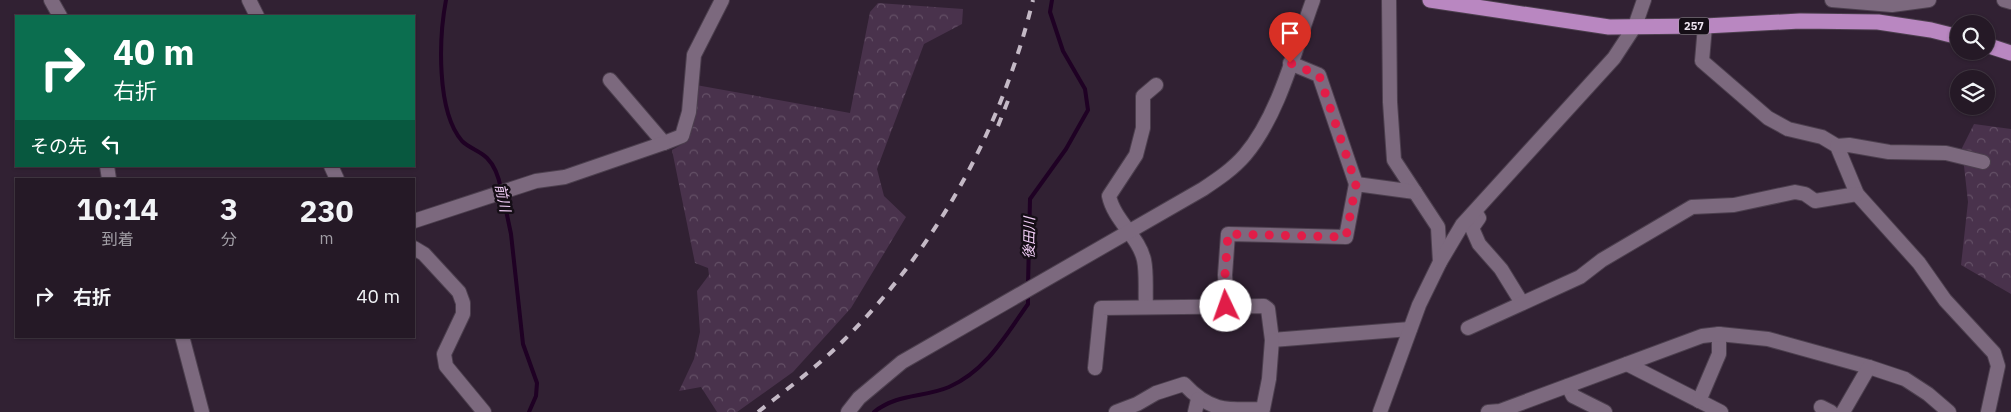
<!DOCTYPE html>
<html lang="ja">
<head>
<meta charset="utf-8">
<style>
	:root { --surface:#251926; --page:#312632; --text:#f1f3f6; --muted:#a3a0a7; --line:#423843 }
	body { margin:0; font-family:"IBM Plex Sans","Noto Sans JP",sans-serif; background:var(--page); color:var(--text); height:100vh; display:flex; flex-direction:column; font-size:19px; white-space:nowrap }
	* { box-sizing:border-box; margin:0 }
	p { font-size:16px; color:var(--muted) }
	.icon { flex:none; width:28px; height:28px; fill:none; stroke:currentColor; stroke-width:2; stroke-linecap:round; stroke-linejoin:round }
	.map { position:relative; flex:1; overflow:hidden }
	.panel { position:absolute; left:15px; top:178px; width:400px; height:160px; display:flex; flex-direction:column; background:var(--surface); border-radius:0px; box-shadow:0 1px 4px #0004,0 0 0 1px var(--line) }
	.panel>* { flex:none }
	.guide { position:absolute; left:15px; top:15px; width:400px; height:152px; border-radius:0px; box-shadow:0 1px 4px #0004,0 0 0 1px var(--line); background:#0b6e4f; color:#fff; overflow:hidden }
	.buttons { position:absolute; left:1950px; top:15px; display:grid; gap:10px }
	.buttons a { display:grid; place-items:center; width:45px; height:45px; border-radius:50%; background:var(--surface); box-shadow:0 1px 4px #0004,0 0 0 1px var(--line); font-size:25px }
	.pin { position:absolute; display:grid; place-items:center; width:42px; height:42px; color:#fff; margin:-51px -21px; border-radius:50% 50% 50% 0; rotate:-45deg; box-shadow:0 0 5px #0007 }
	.pin .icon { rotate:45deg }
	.me { position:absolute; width:55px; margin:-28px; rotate:357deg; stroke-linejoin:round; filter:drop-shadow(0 0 4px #0008) }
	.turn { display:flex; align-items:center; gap:18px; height:105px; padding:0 15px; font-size:22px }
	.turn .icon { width:65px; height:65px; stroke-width:2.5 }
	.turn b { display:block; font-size:35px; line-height:42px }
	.then { display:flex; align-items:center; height:48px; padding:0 15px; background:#0003; gap:10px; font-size:19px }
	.eta { display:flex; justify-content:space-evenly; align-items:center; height:85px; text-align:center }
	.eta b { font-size:30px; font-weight:800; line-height:35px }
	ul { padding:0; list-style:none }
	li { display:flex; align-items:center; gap:15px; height:65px; padding:0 15px }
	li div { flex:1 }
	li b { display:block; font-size:19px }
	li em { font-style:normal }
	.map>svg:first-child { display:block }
</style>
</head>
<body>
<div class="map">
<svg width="2011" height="412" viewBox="0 0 2011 412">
	<defs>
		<pattern id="forest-crowns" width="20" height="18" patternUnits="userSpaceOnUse" patternTransform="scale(1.25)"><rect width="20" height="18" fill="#49324c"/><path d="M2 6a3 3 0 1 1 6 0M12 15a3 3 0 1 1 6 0" fill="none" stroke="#645066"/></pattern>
	</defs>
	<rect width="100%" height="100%" fill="#312133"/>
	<g fill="url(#forest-crowns)">
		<path d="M878,3L963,9L962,24L924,44L877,169L884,196L906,217L851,308L793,372L737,412H717L701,387L679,391L694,359L700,332L697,291L709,275L708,268L695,263L672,150L686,142L696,85L850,113L870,12Z"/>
		<path d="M1974,124L2011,129V294L1961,265L1968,202L1962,148Z"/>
	</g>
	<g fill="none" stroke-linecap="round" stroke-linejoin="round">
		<g stroke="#1f0124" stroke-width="4">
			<path d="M446,0C439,37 436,111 462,141C469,148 480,151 487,158C495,166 499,178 501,189"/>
			<path d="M503,196L511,234L523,344L537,383L536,396L529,412"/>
			<path d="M1028,285L1030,199L1066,149L1088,110L1085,89L1063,51L1050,12L1052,0"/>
			<path d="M874,412C898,393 923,398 949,387C986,371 1006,335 1028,304V294"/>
		</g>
		<g stroke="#4c3f4e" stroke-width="16">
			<g id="minor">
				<path d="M51,0L60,16"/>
				<path d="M249,0L257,16"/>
				<path d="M1389,0L1390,102L1394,160L1438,227L1440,262"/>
				<path d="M1832,0L1892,5L1929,0"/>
				<path d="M2004,0L2011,2"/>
				<path d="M1705,26L1702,61L1768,118L1788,129L1822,137L1837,146L1857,194L1919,263L1945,300L1994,353L1998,366L1988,412"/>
				<path d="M1290,63L1319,75L1356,184"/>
				<path d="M610,80L664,143L682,136L689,112L694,55L722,0"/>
				<path d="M1837,146L1849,145L1889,152L1946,153L1983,162"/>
				<path d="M107,166L109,179"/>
				<path d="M331,166L337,179"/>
				<path d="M1476,213L1479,218L1472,228L1479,244L1501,269L1522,303"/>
				<path d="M414,221L536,181L565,177L664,143"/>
				<path d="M414,248L424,254L459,292L463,303V314L444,354L446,366L484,412"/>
				<path d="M1227,306L1225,275L1228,234L1346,237L1356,184L1415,192"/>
				<path d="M1146,307C1145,292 1147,274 1144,260C1139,237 1114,220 1109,196L1136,155L1143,128V96L1156,85"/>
				<path d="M1468,328L1580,277L1602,260L1692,207L1734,205L1795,192L1805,194L1815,201L1857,194"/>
				<path d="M182,336L202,412"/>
				<path d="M1627,364L1721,412"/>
				<path d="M1095,368L1101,308L1264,306L1268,309L1272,340L1410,329"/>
				<path d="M1568,386L1573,396L1605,412"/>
				<path d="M1699,401L1719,354V334"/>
				<path d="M1821,407L1831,412"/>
				<path d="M848,412L859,398L902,362L1203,189C1218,179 1233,169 1245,155C1279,115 1295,49 1313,0"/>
				<path d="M1116,412L1137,404L1156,393L1184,384C1210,412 1227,410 1263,409L1269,379L1272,340"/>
				<path d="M1195,412L1198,399"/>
				<path d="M1380,412L1419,305L1440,262L1462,225L1614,58L1635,26L1644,0"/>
				<path d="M1488,412L1500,411L1702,336L1719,334L1768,339L1869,367L1905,379L1928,394L1949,412"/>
				<path d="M1843,412L1869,367"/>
			</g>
		</g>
		<g stroke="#4c3f4e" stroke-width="17">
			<g id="highway">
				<path d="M1430,0L1609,27L1705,26L1800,21L1878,22L1931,30L1959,37"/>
				<path d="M1986,45L2011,53"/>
			</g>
		</g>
		<use href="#minor" stroke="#7c697e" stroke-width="14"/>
		<use href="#highway" stroke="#b987c1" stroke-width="15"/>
		<g stroke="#c4b9c6" stroke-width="4" stroke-dasharray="9 9" stroke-linecap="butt">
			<path d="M998,126L1011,93"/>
			<path d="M758,412C787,389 817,367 843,341C937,248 1002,128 1033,0"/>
		</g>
	</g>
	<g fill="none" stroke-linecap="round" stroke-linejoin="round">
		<path stroke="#e11d48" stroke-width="9" stroke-dasharray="0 16.2" d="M1226,306L1225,275L1228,234L1346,237L1356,184L1319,75L1290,63"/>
	</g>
	<g text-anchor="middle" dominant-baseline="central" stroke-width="5" stroke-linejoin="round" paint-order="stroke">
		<rect fill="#150e16" stroke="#aea4af" stroke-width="1" x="1679" y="17.5" width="30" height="17" rx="4"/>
		<g font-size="11" font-weight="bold" fill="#efe5f1">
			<text x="1694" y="26">257</text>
		</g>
		<g font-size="14" font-style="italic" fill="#f3cff8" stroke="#150e16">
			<text transform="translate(503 198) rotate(78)">前川</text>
			<text transform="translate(1029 238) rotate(-89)">後田川</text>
		</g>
	</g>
</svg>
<div class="buttons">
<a><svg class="icon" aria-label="search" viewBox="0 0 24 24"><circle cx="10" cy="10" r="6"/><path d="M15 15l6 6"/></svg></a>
<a><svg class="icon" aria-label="layers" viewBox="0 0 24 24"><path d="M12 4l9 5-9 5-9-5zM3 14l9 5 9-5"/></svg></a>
</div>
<div class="pin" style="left:1290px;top:63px;background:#d93025"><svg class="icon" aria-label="arrive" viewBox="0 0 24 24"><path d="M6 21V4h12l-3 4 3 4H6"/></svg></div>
<svg class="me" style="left:1226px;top:306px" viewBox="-20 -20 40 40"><circle r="19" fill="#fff"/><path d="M0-13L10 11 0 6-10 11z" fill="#e11d48"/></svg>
<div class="guide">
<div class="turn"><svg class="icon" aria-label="right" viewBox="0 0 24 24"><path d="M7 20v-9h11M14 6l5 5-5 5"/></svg><div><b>40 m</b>右折</div></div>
<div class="then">その先<svg class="icon" aria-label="left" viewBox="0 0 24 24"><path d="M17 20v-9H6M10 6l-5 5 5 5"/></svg></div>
</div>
<section class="panel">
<div class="eta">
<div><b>10:14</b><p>到着</p></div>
<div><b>3</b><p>分</p></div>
<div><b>230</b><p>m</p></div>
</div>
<ul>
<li><svg class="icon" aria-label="right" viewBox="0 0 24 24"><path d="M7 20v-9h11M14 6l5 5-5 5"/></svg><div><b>右折</b></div><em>40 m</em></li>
</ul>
</section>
</div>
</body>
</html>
